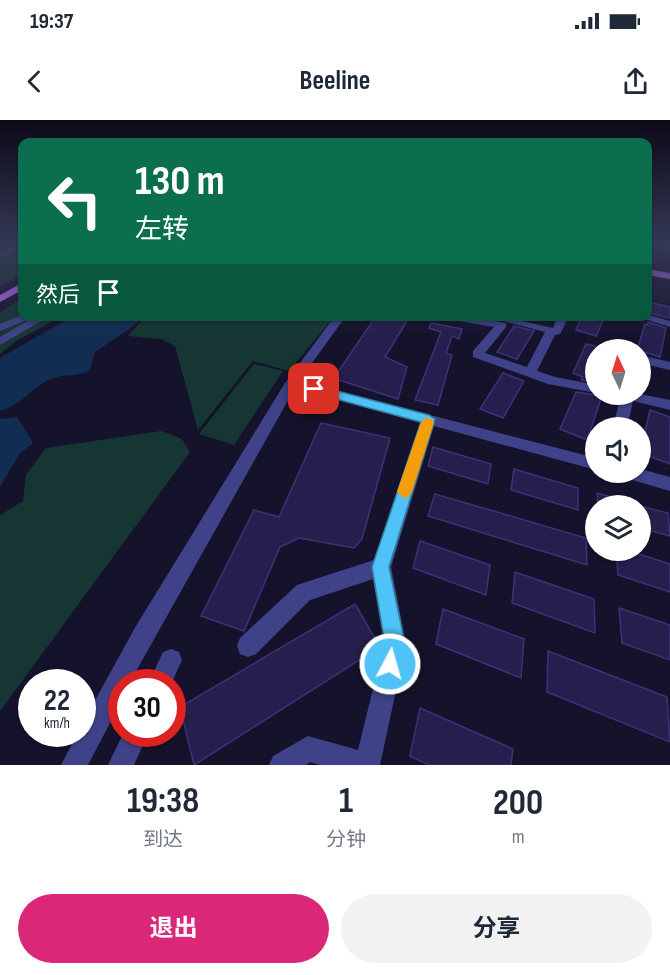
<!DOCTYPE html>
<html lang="zh">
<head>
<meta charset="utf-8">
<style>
	:root { --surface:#fff; --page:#f2f2f3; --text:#1f2937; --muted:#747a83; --accent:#db2777 }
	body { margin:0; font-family:"Sofia Sans Condensed","Noto Sans SC",sans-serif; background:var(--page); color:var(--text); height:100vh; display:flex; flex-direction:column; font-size:22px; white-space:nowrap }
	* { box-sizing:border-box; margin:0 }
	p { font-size:20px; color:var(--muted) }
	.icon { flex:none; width:33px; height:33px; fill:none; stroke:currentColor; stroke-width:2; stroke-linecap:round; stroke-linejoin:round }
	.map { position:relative; height:645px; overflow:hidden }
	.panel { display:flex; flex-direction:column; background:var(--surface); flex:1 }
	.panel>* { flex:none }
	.hud { position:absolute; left:18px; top:18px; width:634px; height:183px; border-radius:12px; box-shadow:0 2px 4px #0004; background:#0b6e4f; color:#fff; overflow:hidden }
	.needle { width:39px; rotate:356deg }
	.fabs { position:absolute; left:585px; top:219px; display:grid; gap:12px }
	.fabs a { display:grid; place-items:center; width:66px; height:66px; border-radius:50%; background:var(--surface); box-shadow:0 2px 4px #0004; font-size:30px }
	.speed { position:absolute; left:18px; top:549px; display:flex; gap:12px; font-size:30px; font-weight:700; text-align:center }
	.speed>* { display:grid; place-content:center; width:78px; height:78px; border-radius:50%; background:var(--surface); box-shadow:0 2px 4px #0004; line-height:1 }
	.speed small { font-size:15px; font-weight:400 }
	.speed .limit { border:9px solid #d22; background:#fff; color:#111 }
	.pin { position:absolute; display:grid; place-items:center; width:51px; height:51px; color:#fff; margin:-26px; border-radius:12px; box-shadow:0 3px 9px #0006 }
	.me { position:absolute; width:66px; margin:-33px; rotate:6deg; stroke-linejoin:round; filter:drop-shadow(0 0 4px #0008) }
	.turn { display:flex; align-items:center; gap:21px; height:126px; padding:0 18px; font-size:27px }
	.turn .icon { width:78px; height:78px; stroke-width:2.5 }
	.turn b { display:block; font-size:42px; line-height:51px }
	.then { display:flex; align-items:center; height:57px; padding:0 18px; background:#0003; gap:12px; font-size:22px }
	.eta { display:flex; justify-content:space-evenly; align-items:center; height:102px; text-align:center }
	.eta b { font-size:36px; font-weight:700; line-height:42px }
	.action { display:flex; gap:12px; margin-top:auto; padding:12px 18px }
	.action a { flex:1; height:69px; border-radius:36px; background:var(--accent); color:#fff; font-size:24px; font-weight:700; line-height:69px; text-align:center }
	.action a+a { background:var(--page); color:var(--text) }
	.status { display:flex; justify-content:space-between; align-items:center; height:42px; padding:0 30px; background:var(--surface); direction:ltr }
	.status svg { height:16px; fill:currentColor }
	header { display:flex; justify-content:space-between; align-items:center; height:78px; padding:0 18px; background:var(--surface); font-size:27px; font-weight:700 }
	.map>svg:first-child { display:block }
</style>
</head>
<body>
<div class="status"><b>19:37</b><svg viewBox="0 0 49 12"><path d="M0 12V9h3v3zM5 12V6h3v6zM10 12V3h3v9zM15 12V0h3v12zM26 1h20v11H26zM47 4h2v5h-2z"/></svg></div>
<header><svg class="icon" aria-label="back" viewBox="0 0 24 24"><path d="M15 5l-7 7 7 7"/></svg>Beeline<svg class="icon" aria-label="share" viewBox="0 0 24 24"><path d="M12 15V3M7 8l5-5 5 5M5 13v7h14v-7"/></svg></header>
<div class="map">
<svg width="670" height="645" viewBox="0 0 670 645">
	<rect width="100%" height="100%" fill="#15132c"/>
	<g fill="#163633">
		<path d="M22,127V155L0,165V136Z"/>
		<path d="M22,178V196L61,197L18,220L0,234V193Z"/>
		<path d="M146,196H334V197L289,251L253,241L198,310L175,226L161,219L128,216Z"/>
		<path d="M254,244L283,251L234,325L199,314Z"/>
		<path d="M161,311L182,319L190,332L0,591V395L23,381L26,355L46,328Z"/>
	</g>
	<g fill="#112e52">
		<path d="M71,197H142L131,208L95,232L90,250C78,257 66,254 53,258C32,266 22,285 0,291V238Z"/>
		<path d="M17,297L33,323L20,333L0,367V299Z"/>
	</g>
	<g fill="#261f4d" stroke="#3b3278" stroke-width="1.5">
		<path d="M648,182L670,187V198L648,193Z"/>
		<path d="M376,196H410L385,237L407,247L398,279L339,260L336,255Z"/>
		<path d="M582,196H605L596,216L576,210Z"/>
		<path d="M648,202L666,208L660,237L637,230L645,204L648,205Z"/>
		<path d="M431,203L462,209L459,219L452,216L446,233L452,235L438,285L415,280L441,212L429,208Z"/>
		<path d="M514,206L534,211L517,239L497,232Z"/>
		<path d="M586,224L596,226V263L581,260L583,257L573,253Z"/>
		<path d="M503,253L524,261L503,298L480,289Z"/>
		<path d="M576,272L596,275L601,279L587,320L560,309Z"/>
		<path d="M650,290L670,297V344L640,333Z"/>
		<path d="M321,303L390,318L362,419L354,428L299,418L280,427L244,511L201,496L254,390L279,397Z"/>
		<path d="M433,327L491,344L488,364L428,346Z"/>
		<path d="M514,349L578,368V390L511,370Z"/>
		<path d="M597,373L633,383L632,386H598Z"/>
		<path d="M435,374L586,418L587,445L428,396Z"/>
		<path d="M640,386L668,393L670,416L640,408Z"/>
		<path d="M420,421L490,445L486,475L413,448Z"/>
		<path d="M616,430H627L670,444V472L618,455Z"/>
		<path d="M515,452L594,479L595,513L512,483Z"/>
		<path d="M355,484L380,527L194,645L180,587Z"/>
		<path d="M619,488L670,505V540L622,523Z"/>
		<path d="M443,489L524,519L521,558L436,524Z"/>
		<path d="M548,531L667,577L670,622L547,572Z"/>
		<path d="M420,588L513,629L511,645H429L410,636Z"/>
	</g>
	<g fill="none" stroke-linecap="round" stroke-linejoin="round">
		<g fill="#404289" fill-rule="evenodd">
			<path d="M17,125H22V129L0,137V131Z"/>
			<path d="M22,195L27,196V200L0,211V204Z"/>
			<path d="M648,195L670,201V207L635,196Z"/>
			<path d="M36,196H50L0,225V217Z"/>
			<path d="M335,196H346L299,261L596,338V350L434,306L391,447L406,524L380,645H320L310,642L306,645H269L273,636L308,616L358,630L384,524L373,459L310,480L256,534L248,537L240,534L237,526L240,518L297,465L374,440L421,303L295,268L130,562H122V580L88,645H61L77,614H82V604L136,506L285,263Z"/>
			<path d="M430,196H463L506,203V207L485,233L527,247L545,212L503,201V197L553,208L558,196H569L560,214L555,215L537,251L555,257L596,265V273L548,264L473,237V231L494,207Z"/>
			<path d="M640,235L670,242V250L640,243Z"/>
			<path d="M621,274H640L670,280V290L633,281L627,308H613Z"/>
			<path d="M640,349L670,357V371L622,357L620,352H640Z"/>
			<path d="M171,529L179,532L182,540L172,562H149L163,532Z"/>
			<path d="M123,614H148L134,645H108Z"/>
		</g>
		<g fill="#bb6afa" fill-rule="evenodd">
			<path d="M648,149L670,153V159L648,155Z"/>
			<path d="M22,163V170L0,182V175Z"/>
		</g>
	</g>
	<linearGradient id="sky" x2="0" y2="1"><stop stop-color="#0c0a18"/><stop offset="0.58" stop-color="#353956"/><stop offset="1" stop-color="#353956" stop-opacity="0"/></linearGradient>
	<rect width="670" height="215" fill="url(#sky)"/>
	<path fill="#4fc3f7" stroke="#337fa1" stroke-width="1.5" d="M314,265L429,295L435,299L389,447L405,524L397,552L390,555L383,552L380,544L385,524L372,447L421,302L310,272V266Z"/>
	<path fill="#f59e0b" d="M428,297L434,302L412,372L405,379L397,372L421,302Z"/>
</svg>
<div class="fabs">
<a><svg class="needle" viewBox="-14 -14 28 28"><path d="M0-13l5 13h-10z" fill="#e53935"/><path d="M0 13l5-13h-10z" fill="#747a83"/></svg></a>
<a><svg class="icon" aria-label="sound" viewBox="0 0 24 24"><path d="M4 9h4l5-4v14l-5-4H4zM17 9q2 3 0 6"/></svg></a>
<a><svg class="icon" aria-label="layers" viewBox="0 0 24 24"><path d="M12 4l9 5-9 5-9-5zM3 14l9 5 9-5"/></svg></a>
</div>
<div class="speed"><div>22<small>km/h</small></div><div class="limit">30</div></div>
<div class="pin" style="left:314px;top:269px;background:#d93025"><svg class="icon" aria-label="arrive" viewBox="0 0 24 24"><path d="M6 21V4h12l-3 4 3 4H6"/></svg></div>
<svg class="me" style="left:390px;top:544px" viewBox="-20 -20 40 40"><circle r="17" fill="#4fc3f7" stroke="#fff" stroke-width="3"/><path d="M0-11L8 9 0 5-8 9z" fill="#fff"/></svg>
<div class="hud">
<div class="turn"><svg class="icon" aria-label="left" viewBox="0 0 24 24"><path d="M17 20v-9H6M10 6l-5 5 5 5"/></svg><div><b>130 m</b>左转</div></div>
<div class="then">然后<svg class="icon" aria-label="arrive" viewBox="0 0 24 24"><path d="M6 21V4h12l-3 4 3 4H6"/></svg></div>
</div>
</div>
<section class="panel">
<div class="eta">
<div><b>19:38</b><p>到达</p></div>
<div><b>1</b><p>分钟</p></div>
<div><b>200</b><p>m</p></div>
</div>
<div class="action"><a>退出</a><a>分享</a></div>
</section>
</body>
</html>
